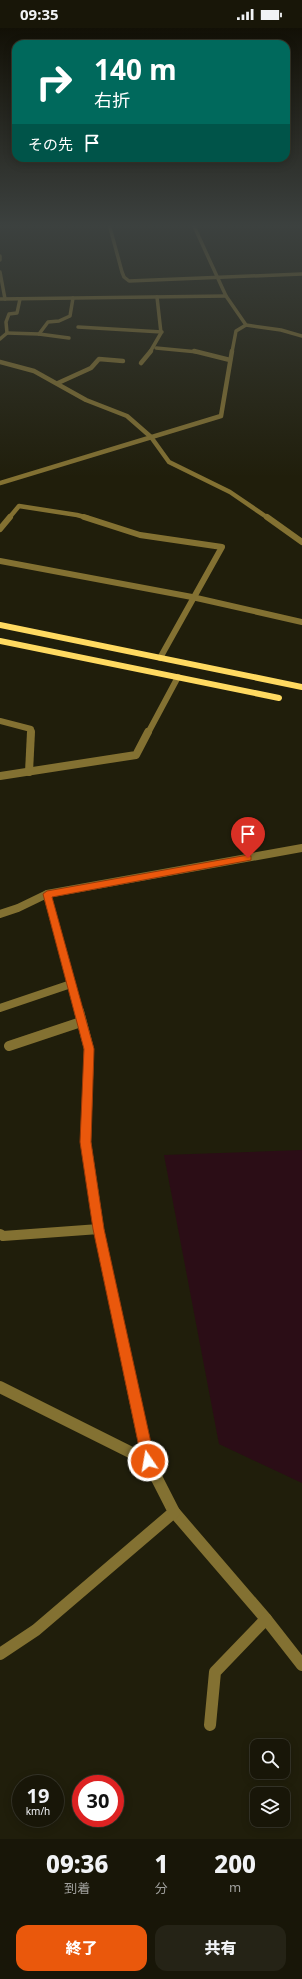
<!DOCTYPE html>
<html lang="ja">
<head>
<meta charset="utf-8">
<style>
	:root { --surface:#181608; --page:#252316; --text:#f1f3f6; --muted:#9f9f9c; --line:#363529; --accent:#ea580c }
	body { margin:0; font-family:"Noto Sans","Noto Sans JP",sans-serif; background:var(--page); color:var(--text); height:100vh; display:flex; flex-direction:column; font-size:15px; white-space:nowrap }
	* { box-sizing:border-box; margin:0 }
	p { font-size:13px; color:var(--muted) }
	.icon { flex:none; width:22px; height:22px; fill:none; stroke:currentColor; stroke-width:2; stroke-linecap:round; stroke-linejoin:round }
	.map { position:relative; height:1811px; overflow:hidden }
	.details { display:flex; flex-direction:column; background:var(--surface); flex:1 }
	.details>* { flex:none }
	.guide { position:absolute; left:12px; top:12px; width:278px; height:122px; border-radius:12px; box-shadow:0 2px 10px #0003,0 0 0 1px var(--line); background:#00695c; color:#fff; overflow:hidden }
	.buttons { position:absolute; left:250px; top:1711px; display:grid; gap:8px }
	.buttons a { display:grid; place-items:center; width:40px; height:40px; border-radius:8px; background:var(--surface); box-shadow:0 2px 10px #0003,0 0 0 1px var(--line); font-size:20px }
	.speed { position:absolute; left:12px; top:1747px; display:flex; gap:8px; font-size:20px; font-weight:700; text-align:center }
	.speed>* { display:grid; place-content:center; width:52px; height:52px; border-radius:50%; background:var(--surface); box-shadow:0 2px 10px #0003,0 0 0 1px var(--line); line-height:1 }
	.speed small { font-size:10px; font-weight:400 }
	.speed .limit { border:6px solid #d22; background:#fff; color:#111 }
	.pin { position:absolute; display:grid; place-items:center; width:34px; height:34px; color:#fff; margin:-41px -17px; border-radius:50% 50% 50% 0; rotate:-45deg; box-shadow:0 0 4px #0007 }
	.pin .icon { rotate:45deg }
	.me { position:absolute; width:44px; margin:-22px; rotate:348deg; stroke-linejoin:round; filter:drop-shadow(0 0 3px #0008) }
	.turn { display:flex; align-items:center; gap:14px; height:84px; padding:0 16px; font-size:18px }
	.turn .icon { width:52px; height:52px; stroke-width:2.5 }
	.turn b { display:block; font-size:28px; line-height:34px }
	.then { display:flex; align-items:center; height:38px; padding:0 16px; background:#0003; gap:8px; font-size:15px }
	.eta { display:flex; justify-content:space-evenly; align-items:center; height:68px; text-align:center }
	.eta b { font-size:24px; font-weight:800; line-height:28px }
	.primary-button { display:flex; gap:8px; margin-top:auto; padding:8px 16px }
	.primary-button a { flex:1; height:46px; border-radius:12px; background:var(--accent); color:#fff; font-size:16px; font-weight:800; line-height:46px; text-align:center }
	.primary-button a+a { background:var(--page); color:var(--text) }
	.status { display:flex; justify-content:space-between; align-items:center; height:28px; padding:0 20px; background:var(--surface); direction:ltr }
	.status svg { height:11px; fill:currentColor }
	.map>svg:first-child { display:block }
</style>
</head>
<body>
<div class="status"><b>09:35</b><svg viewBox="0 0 49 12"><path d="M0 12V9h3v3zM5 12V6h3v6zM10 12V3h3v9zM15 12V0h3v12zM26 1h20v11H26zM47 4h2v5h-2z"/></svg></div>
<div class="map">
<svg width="302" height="1811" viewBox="0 0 302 1811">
	<rect width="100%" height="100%" fill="#201e0b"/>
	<path fill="#2b0d16" d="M302,1122V1455L219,1416L164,1127Z"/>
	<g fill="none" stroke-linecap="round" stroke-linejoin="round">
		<g stroke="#837132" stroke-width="3.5">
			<path d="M7,305L39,306L69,310"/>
			<path d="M39,306L48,294L59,293L70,288L73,270"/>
		</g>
		<g stroke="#837132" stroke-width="3.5">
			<path d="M109,196L122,244L124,249L129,253L302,246"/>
			<path d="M193,196L226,268L246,297L281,302L302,308"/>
			<path d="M0,228V232"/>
			<path d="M0,244L5,271"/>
			<path d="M0,271L226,268"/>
			<path d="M78,299L162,304"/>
			<path d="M0,311L7,305L6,294L9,286L17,285L20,271"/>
			<path d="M156,320L198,324"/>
			<path d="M150,324L161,305L157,269"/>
			<path d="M232,324L236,303L246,297"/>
		</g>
		<g stroke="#837132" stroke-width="4.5">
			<path d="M194,323L230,332"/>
			<path d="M0,334L34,343L86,372L127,388L151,409L169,434L230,464L268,490"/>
			<path d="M141,335L151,323"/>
			<path d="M58,355L91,340L99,331L123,333"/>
			<path d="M0,455L221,388L232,323"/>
			<path d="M9,490L19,478L77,487L88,490"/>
		</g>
		<g stroke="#837132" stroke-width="6">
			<path d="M84,489L140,507L222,519L160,630"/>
			<path d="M267,489L302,514"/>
			<path d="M0,501L10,489"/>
			<path d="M0,533L192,569L302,594"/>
			<path d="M0,693L31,701V705"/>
			<path d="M148,705L178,649"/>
		</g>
		<g stroke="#837132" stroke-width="8">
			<path d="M29,744L31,704"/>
			<path d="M0,748L136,727L148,704"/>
			<path d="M47,866L79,984"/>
			<path d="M0,886L18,880L47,866L302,820"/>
			<path d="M0,980L71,956"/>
		</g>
		<g stroke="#837132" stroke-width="10">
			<path d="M79,983L89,1021L86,1114L99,1201"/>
			<path d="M9,1018L81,994"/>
			<path d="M0,1206L3,1208L99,1201L129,1344"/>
		</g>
		<g stroke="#837132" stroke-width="12">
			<path d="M0,1359L148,1433"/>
			<path d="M174,1484L266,1591L302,1637"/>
			<path d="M0,1626L36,1602L174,1484L148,1433L129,1343"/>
			<path d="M210,1697L215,1644L266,1591"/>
		</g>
		<g stroke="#ffda61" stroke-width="6">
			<path d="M0,597L302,659"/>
			<path d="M0,613L279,670"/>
		</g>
	</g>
	<linearGradient id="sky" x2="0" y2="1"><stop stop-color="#121006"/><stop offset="0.44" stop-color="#3c413f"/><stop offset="1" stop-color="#3c413f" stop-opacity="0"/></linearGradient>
	<rect width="302" height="449" fill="url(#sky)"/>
	<path fill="#ea580c" stroke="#983908" d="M248,827L251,828V832L52,869L94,1021L91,1114L104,1201L155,1433L153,1437L148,1439L144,1437L142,1433L93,1201L80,1114L84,1021L43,866L47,863Z"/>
</svg>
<div class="buttons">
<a><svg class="icon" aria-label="search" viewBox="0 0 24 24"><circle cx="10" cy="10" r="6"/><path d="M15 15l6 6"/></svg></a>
<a><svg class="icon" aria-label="layers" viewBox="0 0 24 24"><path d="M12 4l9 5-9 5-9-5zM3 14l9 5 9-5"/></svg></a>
</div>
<div class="speed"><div>19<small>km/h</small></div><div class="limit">30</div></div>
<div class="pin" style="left:248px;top:830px;background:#d93025"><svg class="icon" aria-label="arrive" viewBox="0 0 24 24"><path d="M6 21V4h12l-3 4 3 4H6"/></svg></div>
<svg class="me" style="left:148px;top:1433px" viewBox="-20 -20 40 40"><circle r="17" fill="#ea580c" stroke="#fff" stroke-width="3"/><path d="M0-11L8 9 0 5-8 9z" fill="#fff"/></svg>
<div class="guide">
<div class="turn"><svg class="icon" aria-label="right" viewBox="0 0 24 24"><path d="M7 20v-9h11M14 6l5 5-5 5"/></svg><div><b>140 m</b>右折</div></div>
<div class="then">その先<svg class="icon" aria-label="arrive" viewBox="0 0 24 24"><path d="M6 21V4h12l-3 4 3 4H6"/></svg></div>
</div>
</div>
<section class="details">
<div class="eta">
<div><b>09:36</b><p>到着</p></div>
<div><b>1</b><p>分</p></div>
<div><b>200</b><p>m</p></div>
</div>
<div class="primary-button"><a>終了</a><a>共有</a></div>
</section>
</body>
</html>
